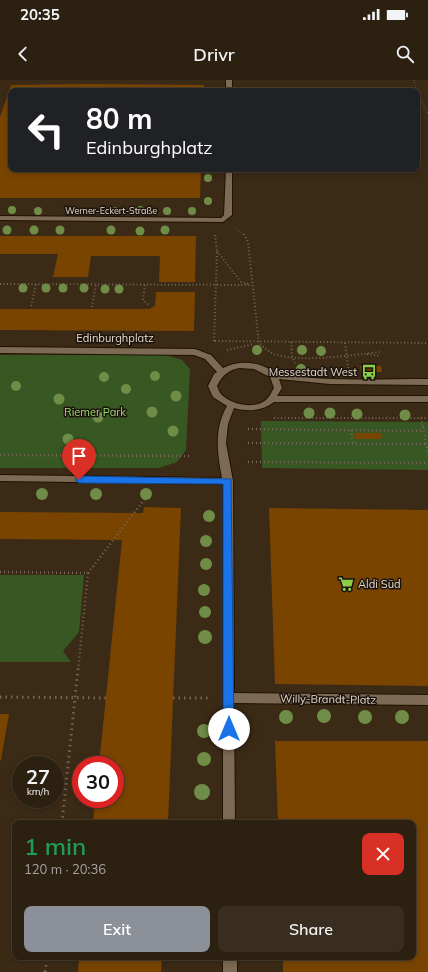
<!DOCTYPE html>
<html lang="en">
<head>
<meta charset="utf-8">
<style>
	:root { --surface:#2c2010; --page:#382d1e; --text:#f1f3f6; --muted:#a6a39f; --line:#483e30; --accent:#8c9099 }
	body { margin:0; font-family:Mulish,sans-serif; background:var(--page); color:var(--text); height:100vh; display:flex; flex-direction:column; font-size:15px; white-space:nowrap }
	* { box-sizing:border-box; margin:0 }
	p { font-size:13px; color:var(--muted) }
	.icon { flex:none; width:22px; height:22px; fill:none; stroke:currentColor; stroke-width:2; stroke-linecap:round; stroke-linejoin:round }
	.map { position:relative; flex:1; overflow:hidden }
	.sheet { position:absolute; left:12px; top:740px; width:404px; height:140px; display:flex; flex-direction:column; background:var(--surface); border-radius:8px; box-shadow:0 2px 6px #0003,0 0 0 1px var(--line) }
	.sheet>* { flex:none }
	.top-card { position:absolute; left:8px; top:8px; width:412px; height:84px; border-radius:8px; box-shadow:0 2px 6px #0003,0 0 0 1px var(--line); background:#202124; color:#fff; overflow:hidden }
	.speed { position:absolute; left:12px; top:676px; display:flex; gap:8px; font-size:20px; font-weight:700; text-align:center }
	.speed>* { display:grid; place-content:center; width:52px; height:52px; border-radius:50%; background:var(--surface); box-shadow:0 2px 6px #0003,0 0 0 1px var(--line); line-height:1 }
	.speed small { font-size:10px; font-weight:400 }
	.speed .limit { border:6px solid #d22; background:#fff; color:#111 }
	.pin { position:absolute; display:grid; place-items:center; width:34px; height:34px; color:#fff; margin:-41px -17px; border-radius:50% 50% 50% 0; rotate:-45deg; box-shadow:0 0 4px #0007 }
	.pin .icon { rotate:45deg }
	.me { position:absolute; width:44px; margin:-22px; rotate:0deg; stroke-linejoin:round; filter:drop-shadow(0 0 3px #0008) }
	.turn { display:flex; align-items:center; gap:14px; height:84px; padding:0 12px; font-size:18px }
	.turn .icon { width:52px; height:52px; stroke-width:2.5 }
	.turn b { display:block; font-size:28px; line-height:34px }
	.round { display:grid; place-items:center; flex:none; width:42px; height:42px; border-radius:8px; background:var(--page) }
	.head { display:flex; align-items:center; justify-content:space-between; height:68px; padding:0 12px }
	h1 { font-size:24px; font-weight:600; line-height:30px; color:#1e9e55 }
	.action { display:flex; gap:8px; margin-top:auto; padding:8px 12px }
	.action a { flex:1; height:46px; border-radius:8px; background:var(--accent); color:#fff; font-size:16px; font-weight:600; line-height:46px; text-align:center }
	.action a+a { background:var(--page); color:var(--text) }
	.status { display:flex; justify-content:space-between; align-items:center; height:28px; padding:0 20px; background:var(--surface); direction:ltr }
	.status svg { height:11px; fill:currentColor }
	header { display:flex; justify-content:space-between; align-items:center; height:52px; padding:0 12px; background:var(--surface); font-size:18px; font-weight:600 }
	.map>svg:first-child { display:block }
</style>
</head>
<body>
<div class="status"><b>20:35</b><svg viewBox="0 0 49 12"><path d="M0 12V9h3v3zM5 12V6h3v6zM10 12V3h3v9zM15 12V0h3v12zM26 1h20v11H26zM47 4h2v5h-2z"/></svg></div>
<header><svg class="icon" aria-label="back" viewBox="0 0 24 24"><path d="M15 5l-7 7 7 7"/></svg>Drivr<svg class="icon" aria-label="search" viewBox="0 0 24 24"><circle cx="10" cy="10" r="6"/><path d="M15 15l6 6"/></svg></header>
<div class="map">
<svg width="428" height="892" viewBox="0 0 428 892">
	<rect width="100%" height="100%" fill="#3b2a16"/>
	<g fill="#375822">
		<path d="M0,275H166L182,280L190,289L186,370L177,382L159,388H0Z"/>
		<path d="M261,341L428,342V390L262,388Z"/>
		<path d="M0,495H84L79,552L63,571L71,582H0Z"/>
	</g>
	<g fill="#794400">
		<path d="M90,4L204,5V11H11V89H201L200,118H0V37L11,5Z"/>
		<path d="M0,156H196L195,202H159L160,176H91L88,197H53L58,174H0Z"/>
		<path d="M156,212H195L194,251L0,250V229H149L155,226Z"/>
		<path d="M360,286H381L382,292H361Z"/>
		<path d="M354,353H381L382,359H355Z"/>
		<path d="M144,427L181,428L168,743H93L95,719H115V685H99L122,460L0,459V432L143,433Z"/>
		<path d="M269,428L428,430V606L275,604Z"/>
		<path d="M0,634H9L1,680H0Z"/>
		<path d="M275,661H428V892H283V877H413V743H278Z"/>
		<path d="M79,877H162L161,892H78Z"/>
	</g>
	<g fill="none" stroke-linecap="round" stroke-linejoin="round">
		<g stroke="#221201" stroke-width="2">
			<g id="street">
				<rect x="226" y="0" width="6" height="11"/>
				<path d="M226,89H232V135L223,142L0,140V136L221,138L224,135Z"/>
				<path d="M0,267L195,269L211,275L223,288C237,281 253,281 267,288C271,290 274,293 278,294C327,302 379,299 428,299V305L330,304L279,299L282,308L277,316H428V322H274C263,331 247,332 234,328L228,344L226,363L233,401L234,613L428,615V625L234,623L235,743H223V404L0,401V395L222,398C217,372 214,349 227,326L213,317L208,306L214,294L217,292L205,279L194,275L0,273ZM240,288L254,289L270,297L274,308C272,311 270,316 267,319C256,330 231,325 221,314C219,312 218,308 217,306C221,297 229,289 240,288Z"/>
				<rect x="223" y="877" width="14" height="15"/>
			</g>
		</g>
		<g stroke="#756655" stroke-width="1.5" stroke-dasharray="0.5 2" stroke-linecap="butt">
			<path d="M414,0L416,11"/>
			<path d="M417,12L428,34"/>
			<path d="M235,148L244,155"/>
		</g>
		<g stroke="#756655" stroke-width="2" stroke-dasharray="1 2.5" stroke-linecap="butt">
			<path d="M244,154L248,162L259,263C264,267 268,272 274,274C300,283 352,275 380,272"/>
			<path d="M217,171L241,202L249,204"/>
			<path d="M0,204L251,205"/>
			<path d="M145,205L143,220L149,225"/>
			<path d="M31,226L36,204"/>
			<path d="M92,227L96,204"/>
			<path d="M214,261L217,171L215,155"/>
			<path d="M215,261L428,263"/>
			<path d="M291,262L292,276L295,283"/>
			<path d="M345,263L348,288"/>
			<path d="M227,270L254,264"/>
			<path d="M367,274L381,276"/>
			<path d="M274,338H428"/>
			<path d="M421,338L423,348"/>
		</g>
		<g stroke="#756655" stroke-width="2.5" stroke-dasharray="1 3" stroke-linecap="butt">
			<path d="M423,347L428,374"/>
			<path d="M248,349L423,351"/>
			<path d="M351,350L353,364"/>
			<path d="M248,363L426,364"/>
			<path d="M0,375L191,376"/>
			<path d="M248,382L428,383"/>
			<path d="M0,492L88,493L78,590"/>
			<path d="M88,493L147,416"/>
		</g>
		<g stroke="#756655" stroke-width="3" stroke-dasharray="1.5 4" stroke-linecap="butt">
			<path d="M0,617L106,618"/>
			<path d="M173,618H210"/>
			<path d="M62,743L78,589"/>
			<path d="M45,892L47,877"/>
		</g>
		<use href="#street" fill="#7d6a54" fill-rule="evenodd"/>
	</g>
	<g fill="#708d48">
		<circle cx="208" cy="98" r="4"/>
		<circle cx="208" cy="121" r="4"/>
		<circle cx="12" cy="130" r="4"/>
		<circle cx="140" cy="130" r="4"/>
		<circle cx="38" cy="131" r="4"/>
		<circle cx="115" cy="131" r="4"/>
		<circle cx="167" cy="131" r="4"/>
		<circle cx="192" cy="131" r="4"/>
		<circle cx="7" cy="150" r="4.5"/>
		<circle cx="34" cy="150" r="4.5"/>
		<circle cx="60" cy="150" r="4.5"/>
		<circle cx="111" cy="150" r="4.5"/>
		<circle cx="165" cy="150" r="4.5"/>
		<circle cx="140" cy="151" r="4.5"/>
		<circle cx="23" cy="208" r="4.5"/>
		<circle cx="46" cy="208" r="4.5"/>
		<circle cx="63" cy="208" r="4.5"/>
		<circle cx="84" cy="208" r="4.5"/>
		<circle cx="105" cy="209" r="4.5"/>
		<circle cx="119" cy="209" r="4.5"/>
		<circle cx="257" cy="270" r="5"/>
		<circle cx="302" cy="270" r="5"/>
		<circle cx="321" cy="271" r="5"/>
		<circle cx="301" cy="289" r="5"/>
		<circle cx="155" cy="296" r="5"/>
		<circle cx="104" cy="297" r="5"/>
		<circle cx="16" cy="306" r="5"/>
		<circle cx="126" cy="309" r="5"/>
		<circle cx="176" cy="316" r="5.5"/>
		<circle cx="59" cy="319" r="5.5"/>
		<circle cx="152" cy="332" r="5.5"/>
		<circle cx="309" cy="333" r="5.5"/>
		<circle cx="330" cy="333" r="5.5"/>
		<circle cx="357" cy="334" r="5.5"/>
		<circle cx="405" cy="335" r="5.5"/>
		<circle cx="98" cy="337" r="5.5"/>
		<circle cx="173" cy="351" r="5.5"/>
		<circle cx="68" cy="359" r="5.5"/>
		<circle cx="42" cy="414" r="6"/>
		<circle cx="96" cy="414" r="6"/>
		<circle cx="146" cy="414" r="6"/>
		<circle cx="209" cy="436" r="6"/>
		<circle cx="206" cy="461" r="6"/>
		<circle cx="206" cy="484" r="6"/>
		<circle cx="204" cy="510" r="6"/>
		<circle cx="205" cy="532" r="6"/>
		<circle cx="205" cy="557" r="7"/>
		<circle cx="324" cy="636" r="7"/>
		<circle cx="286" cy="637" r="7"/>
		<circle cx="365" cy="637" r="7"/>
		<circle cx="402" cy="637" r="7"/>
		<circle cx="204" cy="651" r="7"/>
		<circle cx="204" cy="679" r="7"/>
		<circle cx="202" cy="712" r="8"/>
	</g>
	<path fill="#1a73e8" stroke="#114b97" d="M79,396L231,399L234,649L232,652L229,654L225,652L223,649V404L79,403L75,400Z"/>
	<defs>
		<g id="bus-bare" transform="scale(1.2)"><path d="M-5-6H5V4H4V6H2V4H-2V6H-4V4H-5ZM-3.5-4V0h7V-4ZM-3.5 1.2v1.5H-2V1.2ZM2 1.2v1.5H3.5V1.2Z" fill="#89cf48" stroke="#1c140c" stroke-width="2.5" paint-order="stroke"/></g>
		<g id="supermarket-bare" transform="scale(1.2)"><path d="M-6-5.5h2.5l.6 2H6L4.5 2H-2.5L-4.4-4H-6ZM-1.5 3.2a1.3 1.3 0 1 0 .1 0ZM3 3.2a1.3 1.3 0 1 0 .1 0Z" fill="#89cf48" stroke="#1c140c" stroke-width="2.5" paint-order="stroke"/></g>
	</defs>
	<g fill-rule="evenodd">
		<use href="#bus-bare" x="369" y="292"/>
		<use href="#supermarket-bare" x="346" y="504"/>
	</g>
	<g text-anchor="middle" dominant-baseline="central" stroke-width="3" stroke-linejoin="round" paint-order="stroke">
		<g font-size="9" fill="#e4d9cc" stroke="#1c140c">
			<text x="111" y="130">Werner-Eckert-Straße</text>
		</g>
		<g font-size="11" fill="#e4d9cc" stroke="#1c140c">
			<text x="115" y="258">Edinburghplatz</text>
			<text transform="translate(328 619) rotate(1)">Willy-Brandt-Platz</text>
		</g>
		<g font-size="11" fill="#e4d9cc" stroke="#1c140c" text-anchor="end">
			<text x="357" y="292">Messestadt West</text>
			<text x="358" y="504" text-anchor="start">Aldi Süd</text>
		</g>
		<g font-size="11" fill="#9bde71" stroke="#1c140c">
			<text x="95" y="332">Riemer Park</text>
		</g>
	</g>
</svg>
<div class="speed"><div>27<small>km/h</small></div><div class="limit">30</div></div>
<div class="pin" style="left:79px;top:400px;background:#d93025"><svg class="icon" aria-label="arrive" viewBox="0 0 24 24"><path d="M6 21V4h12l-3 4 3 4H6"/></svg></div>
<svg class="me" style="left:229px;top:649px" viewBox="-20 -20 40 40"><circle r="19" fill="#fff"/><path d="M0-13L10 11 0 6-10 11z" fill="#1a73e8"/></svg>
<div class="top-card">
<div class="turn"><svg class="icon" aria-label="left" viewBox="0 0 24 24"><path d="M17 20v-9H6M10 6l-5 5 5 5"/></svg><div><b>80 m</b>Edinburghplatz</div></div>
</div>
<section class="sheet">
<div class="head"><div><h1>1 min</h1><p>120 m · 20:36</p></div><a class="round" style="background:#d93025;color:#fff"><svg class="icon" aria-label="close" viewBox="0 0 24 24"><path d="M6 6l12 12M18 6L6 18"/></svg></a></div>
<div class="action"><a>Exit</a><a>Share</a></div>
</section>
</div>
</body>
</html>
